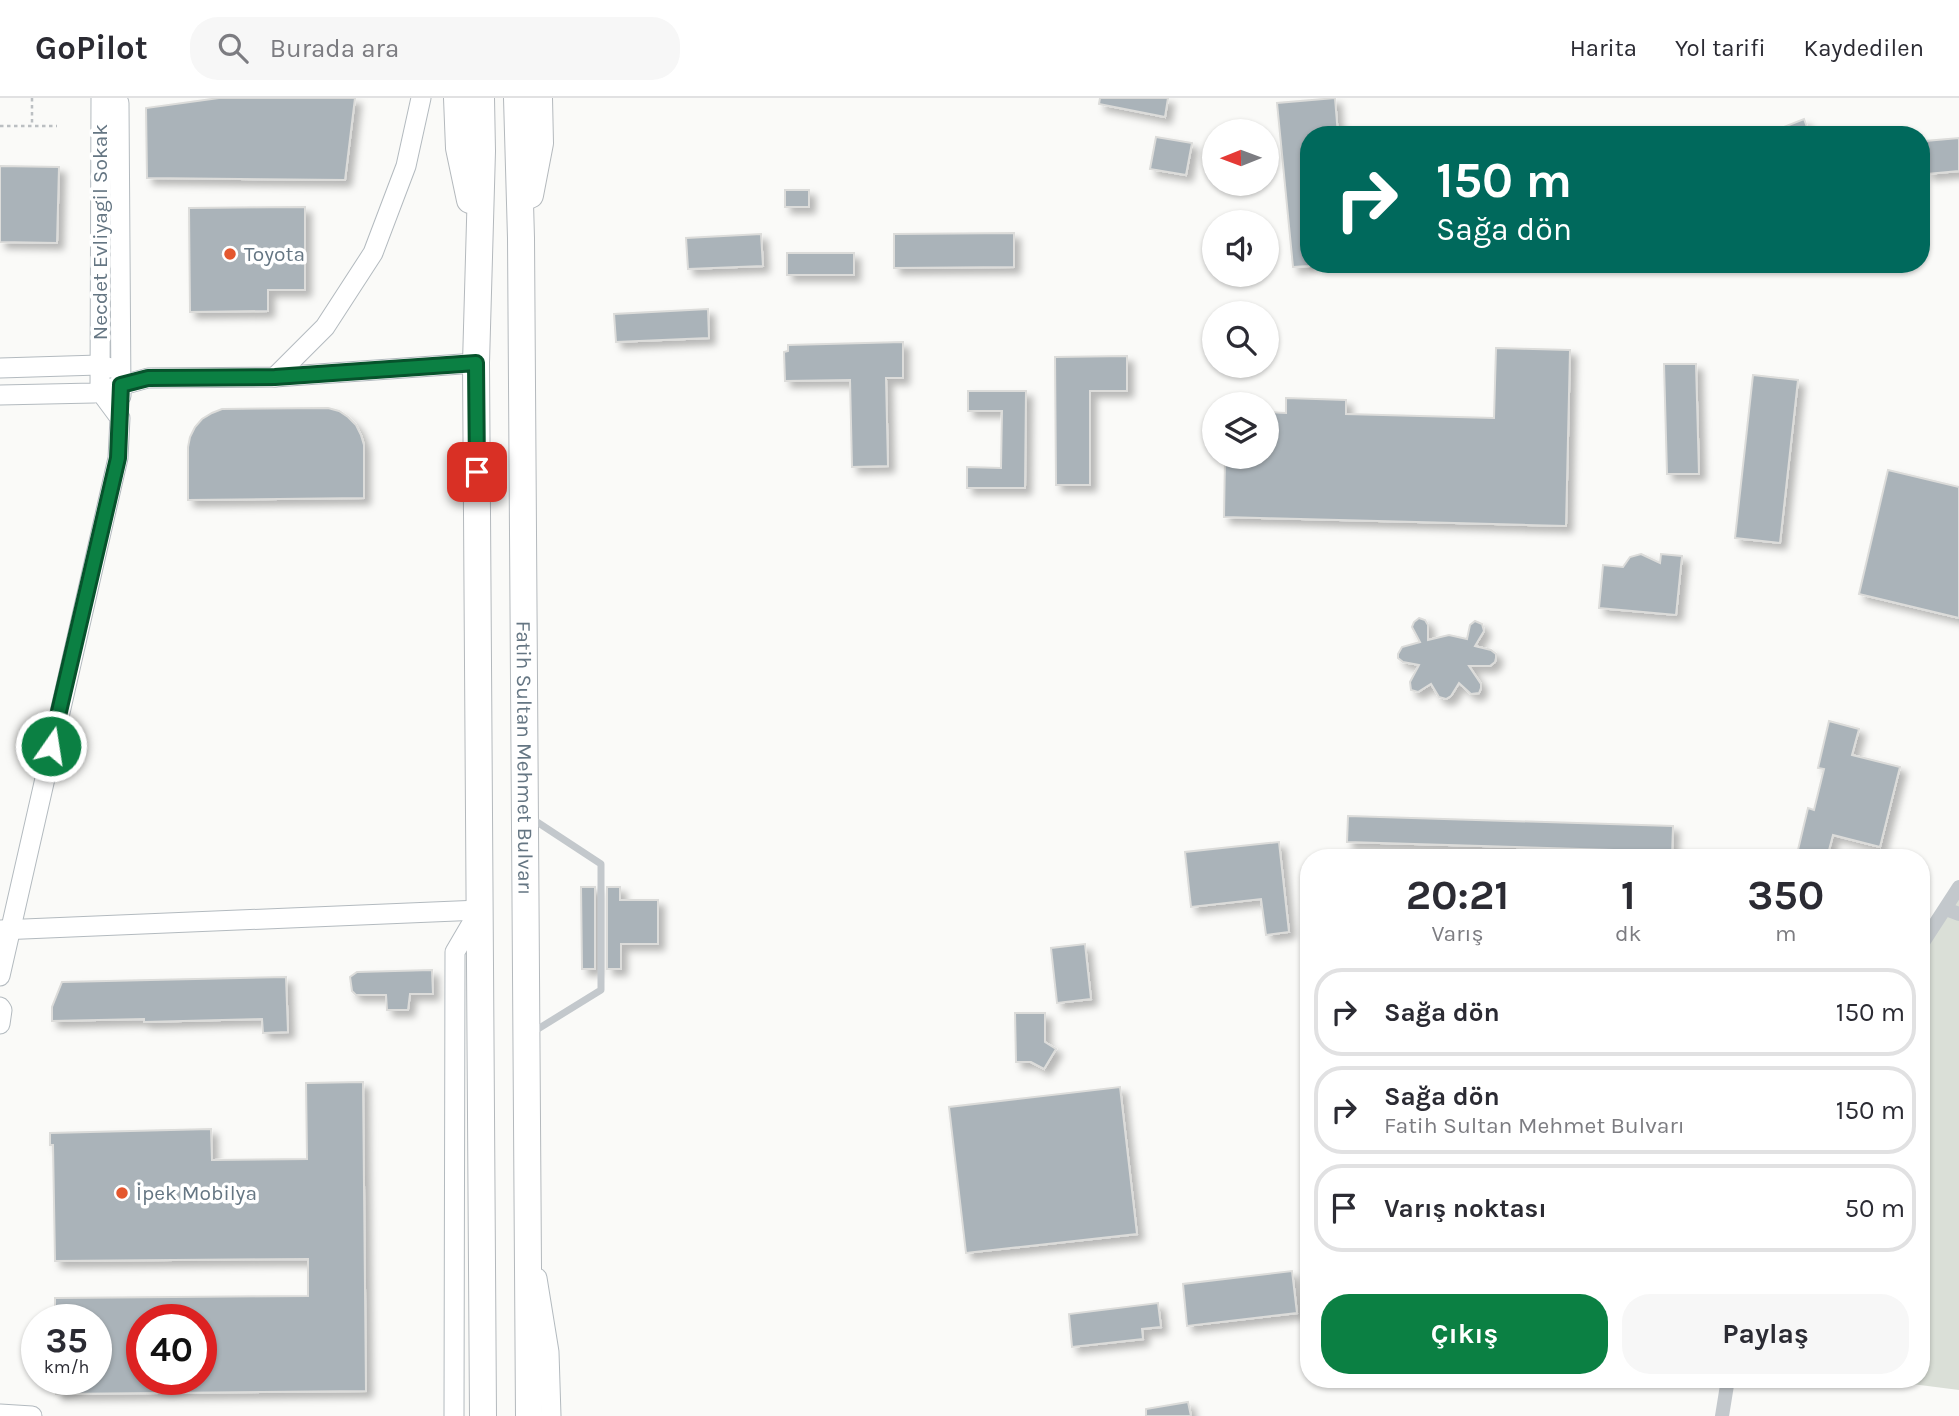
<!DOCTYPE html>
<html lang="tr">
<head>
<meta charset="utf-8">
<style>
	:root { --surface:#fff; --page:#f7f7f7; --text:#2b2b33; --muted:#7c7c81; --line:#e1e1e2; --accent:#0b8043 }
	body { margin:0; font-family:Karla,sans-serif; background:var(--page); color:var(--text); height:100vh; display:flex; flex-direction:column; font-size:26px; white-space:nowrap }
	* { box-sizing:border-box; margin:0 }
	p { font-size:23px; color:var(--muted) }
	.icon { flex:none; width:38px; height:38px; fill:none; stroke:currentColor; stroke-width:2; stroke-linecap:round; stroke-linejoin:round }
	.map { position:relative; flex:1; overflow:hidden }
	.panel { position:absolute; left:1300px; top:751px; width:630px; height:539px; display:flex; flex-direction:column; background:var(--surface); border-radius:28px; box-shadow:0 2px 5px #0004 }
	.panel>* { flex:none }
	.guide { position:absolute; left:1300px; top:28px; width:630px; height:147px; border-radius:28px; box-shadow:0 2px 5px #0004; background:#00695c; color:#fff; overflow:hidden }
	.needle { width:46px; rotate:269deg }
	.fabs { position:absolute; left:1202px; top:21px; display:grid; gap:14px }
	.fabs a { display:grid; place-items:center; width:77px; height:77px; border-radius:50%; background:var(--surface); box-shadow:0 2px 5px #0004; font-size:35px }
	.speed { position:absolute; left:21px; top:1206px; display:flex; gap:14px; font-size:35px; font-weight:700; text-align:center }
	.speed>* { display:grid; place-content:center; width:91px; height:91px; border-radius:50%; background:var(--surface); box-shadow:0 2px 5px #0004; line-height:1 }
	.speed small { font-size:18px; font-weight:400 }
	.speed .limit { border:10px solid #d22; background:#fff; color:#111 }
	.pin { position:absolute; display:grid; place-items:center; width:60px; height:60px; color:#fff; margin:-30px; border-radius:14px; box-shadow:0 4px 10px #0006 }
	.me { position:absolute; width:77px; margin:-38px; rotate:13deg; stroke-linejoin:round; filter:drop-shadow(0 0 5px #0008) }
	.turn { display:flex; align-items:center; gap:24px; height:147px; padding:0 21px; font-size:32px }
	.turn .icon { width:91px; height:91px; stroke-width:2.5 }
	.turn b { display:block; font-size:49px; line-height:60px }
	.eta { display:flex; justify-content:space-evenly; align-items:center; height:119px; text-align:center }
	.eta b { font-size:42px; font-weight:700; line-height:49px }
	.action { display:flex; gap:14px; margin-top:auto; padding:14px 21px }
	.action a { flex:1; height:80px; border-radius:28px; background:var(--accent); color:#fff; font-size:28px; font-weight:700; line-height:80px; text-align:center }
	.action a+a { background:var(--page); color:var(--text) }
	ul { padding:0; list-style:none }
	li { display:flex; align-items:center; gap:21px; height:88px; margin:0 14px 10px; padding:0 7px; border:4px solid var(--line); border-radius:28px }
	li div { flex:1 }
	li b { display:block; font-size:26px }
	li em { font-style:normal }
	header { display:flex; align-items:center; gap:42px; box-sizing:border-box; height:98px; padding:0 35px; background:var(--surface); border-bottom:2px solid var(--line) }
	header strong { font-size:33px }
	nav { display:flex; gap:38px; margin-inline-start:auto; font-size:24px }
	.search { width:490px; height:63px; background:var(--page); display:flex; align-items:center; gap:18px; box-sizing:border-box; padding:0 24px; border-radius:28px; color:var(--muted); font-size:26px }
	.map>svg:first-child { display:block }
</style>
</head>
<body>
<header>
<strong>GoPilot</strong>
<div class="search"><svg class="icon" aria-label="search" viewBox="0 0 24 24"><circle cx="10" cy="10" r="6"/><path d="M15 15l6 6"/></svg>Burada ara</div>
<nav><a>Harita</a><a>Yol tarifi</a><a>Kaydedilen</a></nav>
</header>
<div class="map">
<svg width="1959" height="1318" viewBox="0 0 1959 1318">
	<defs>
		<filter id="shadow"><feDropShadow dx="6" dy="6" stdDeviation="3.5" flood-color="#0004"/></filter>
	</defs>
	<rect width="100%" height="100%" fill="#fafaf8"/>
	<path fill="#dadfd7" d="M1959,789V1292L1873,1281H1922V846Z"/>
	<g fill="#aab3b9" stroke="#dcdcda" stroke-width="2" fill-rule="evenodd" filter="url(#shadow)">
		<path d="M219,0H355L345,82L147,80L146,10Z"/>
		<path d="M1100,0H1168L1165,19L1099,6Z"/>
		<path d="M1335,0L1338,37H1309V168L1293,169L1277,5Z"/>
		<path d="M1804,21L1810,37H1767L1766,36Z"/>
		<path d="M1156,39L1192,45L1186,77L1150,71Z"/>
		<path d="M1959,40V73L1927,76L1925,43Z"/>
		<path d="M0,68L59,69L57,145L0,144Z"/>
		<rect x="785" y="92" width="24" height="17"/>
		<path d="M305,109V192H268V213L190,214L189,110Z"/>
		<path d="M1014,135V169L894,170V136Z"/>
		<path d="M761,136L763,168L688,171L686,140Z"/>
		<rect x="787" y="155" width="67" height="22"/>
		<path d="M708,211L709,240L616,244L614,216Z"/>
		<path d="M903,244V280H886L888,368L852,369L850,282L785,283L784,254L788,253V247Z"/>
		<path d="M1496,250L1570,252L1566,428L1224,419L1225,359H1267V314L1286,315V300L1346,302V316L1494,320Z"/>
		<path d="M1127,258V293H1090V387H1056L1055,259Z"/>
		<path d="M1664,266H1696L1699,376H1667Z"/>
		<path d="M1753,277L1798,282L1780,445L1735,440Z"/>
		<path d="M968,293H1026L1025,390H967V369L1001,370L1002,313H968Z"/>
		<path d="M328,310L339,313L348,319L356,327L361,337L364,347V400L188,402V349L190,339L195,329L202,321L212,315L222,311Z"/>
		<path d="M1888,372L1959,389V520L1859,496Z"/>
		<path d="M1641,456L1660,465L1661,456L1682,458L1676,517L1599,510L1603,467L1623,469L1630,459Z"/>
		<path d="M1419,520L1425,522L1428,527V542L1449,537L1467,541L1470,527L1475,523L1482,526L1484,533L1475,548L1491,552L1496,556V560L1495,564L1490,568H1469L1481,586V590L1479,595L1471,596L1459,585L1451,598L1446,601L1439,599L1431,586L1418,594L1411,592L1410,584L1419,567L1403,564L1398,560V556L1402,549L1420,544L1412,529L1414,524Z"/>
		<path d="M1829,623L1859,631L1852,657L1900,669L1880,749L1833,737L1827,760H1809L1797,756L1808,710L1814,712L1824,671L1818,670Z"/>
		<path d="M1348,718L1673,728L1672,760H1645V753L1347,744Z"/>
		<path d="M1279,744L1289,834L1266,837L1261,801L1191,809L1185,754Z"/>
		<path d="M581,789H595V871H582Z"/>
		<path d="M607,789H620V802H658V846H621V871H607Z"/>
		<path d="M1085,846L1091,901L1057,905L1051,850Z"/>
		<path d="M432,872L433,896H410L408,912H387L386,897H356L352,893L350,879L357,874Z"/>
		<path d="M286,879L288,934L263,935L262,921L144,924V921L52,923V909L62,884Z"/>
		<path d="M1015,915H1045V944L1056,951L1044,971L1031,964H1016Z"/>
		<path d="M363,984L366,1293L56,1296V1281H96V1222H55V1200L308,1198V1161L55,1163L53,1047H50V1035L211,1031L212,1062L307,1061L306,985ZM142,1222H201V1281H142Z"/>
		<path d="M1120,989L1137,1136L966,1155L949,1009Z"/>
		<path d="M1292,1173L1297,1215L1187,1228L1183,1186Z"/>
		<path d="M1158,1205L1161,1229L1142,1231L1143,1241L1072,1249L1069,1216Z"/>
		<path d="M1188,1304L1191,1318H1146V1311Z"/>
	</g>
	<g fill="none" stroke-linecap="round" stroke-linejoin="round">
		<g stroke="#b3babf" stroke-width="21">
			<g id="secondary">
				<path d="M116,0L119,5L121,298"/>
				<path d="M0,270L99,267L111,270"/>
				<path d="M275,279L325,229L373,155L406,68L421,0"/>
				<path d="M0,297L94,295L148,280L275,279L476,265"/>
				<path d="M0,832L480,812"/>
				<path d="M0,878L118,360L120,320L100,293L101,0"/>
				<path d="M0,909L2,912L0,926"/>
				<path d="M537,1180L549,1254L551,1318"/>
				<path d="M0,1316L32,1318"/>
				<path d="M454,1318L455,854L479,813"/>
			</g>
		</g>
		<g stroke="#b4b9bd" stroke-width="28">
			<g id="highway">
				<path d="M457,0L459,50L470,102"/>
				<path d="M481,0L482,53L476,265L483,1318"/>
				<path id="s1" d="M517,0L521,140L529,1318"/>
				<path d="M530,97L540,45L539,0"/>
			</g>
		</g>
		<g stroke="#bbbfc2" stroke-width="2.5" stroke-dasharray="3.5 3.5" stroke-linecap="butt">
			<path d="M32,0V28"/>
			<path d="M0,28H57"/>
		</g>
		<path stroke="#c3c8cc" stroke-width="7" d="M531,720L601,766V892L533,934"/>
		<g stroke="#c3c8cc" stroke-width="14">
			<path d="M1946,811L1959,816"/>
			<path d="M1922,846L1959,789"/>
			<path d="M1722,1318L1728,1281"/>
		</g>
		<use href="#secondary" stroke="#fff" stroke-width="19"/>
		<use href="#highway" stroke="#fff" stroke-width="26"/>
	</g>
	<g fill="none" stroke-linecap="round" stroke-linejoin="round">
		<g stroke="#07532c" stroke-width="18">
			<path id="route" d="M51,648L118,360L121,287L148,280L275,279L476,265L477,374"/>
		</g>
		<use href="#route" stroke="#0b8043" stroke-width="12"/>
	</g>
	<g fill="#e4572e" stroke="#fff" stroke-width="2.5">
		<circle cx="230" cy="156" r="7"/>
		<circle cx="122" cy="1095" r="7"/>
	</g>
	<g text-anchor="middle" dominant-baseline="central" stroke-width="7" stroke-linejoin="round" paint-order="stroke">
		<g font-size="21" fill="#657683" stroke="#fff">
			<text transform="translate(100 134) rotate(-90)">Necdet Evliyagil Sokak</text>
			<text stroke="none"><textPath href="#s1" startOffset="660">Fatih Sultan Mehmet Bulvarı</textPath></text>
		</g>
		<g font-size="21" fill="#657683" stroke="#fff" text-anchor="start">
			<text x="244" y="156">Toyota</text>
			<text x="136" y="1095">İpek Mobilya</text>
		</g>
	</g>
</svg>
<div class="fabs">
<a><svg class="needle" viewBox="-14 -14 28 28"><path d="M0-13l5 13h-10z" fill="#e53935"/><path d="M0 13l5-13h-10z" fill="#7c7c81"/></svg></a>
<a><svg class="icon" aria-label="sound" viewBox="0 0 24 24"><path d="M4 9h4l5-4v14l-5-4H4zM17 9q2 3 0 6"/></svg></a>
<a><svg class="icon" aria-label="search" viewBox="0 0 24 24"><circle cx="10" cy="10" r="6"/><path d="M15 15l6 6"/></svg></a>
<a><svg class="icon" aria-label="layers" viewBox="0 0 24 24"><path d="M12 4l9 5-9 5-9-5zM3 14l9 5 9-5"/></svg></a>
</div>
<div class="speed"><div>35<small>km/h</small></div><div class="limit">40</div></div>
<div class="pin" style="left:477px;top:374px;background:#d93025"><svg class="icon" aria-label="arrive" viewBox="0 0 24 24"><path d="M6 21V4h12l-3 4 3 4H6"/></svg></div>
<svg class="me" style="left:51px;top:648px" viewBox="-20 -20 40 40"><circle r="17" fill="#0b8043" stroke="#fff" stroke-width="3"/><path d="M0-11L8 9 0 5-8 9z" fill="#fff"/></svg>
<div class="guide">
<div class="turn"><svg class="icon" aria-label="right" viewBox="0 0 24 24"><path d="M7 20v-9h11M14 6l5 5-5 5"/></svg><div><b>150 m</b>Sağa dön</div></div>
</div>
<section class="panel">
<div class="eta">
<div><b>20:21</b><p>Varış</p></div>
<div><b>1</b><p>dk</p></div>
<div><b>350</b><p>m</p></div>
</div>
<ul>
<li><svg class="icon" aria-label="right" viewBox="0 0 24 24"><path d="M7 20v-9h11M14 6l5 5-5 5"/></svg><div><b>Sağa dön</b></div><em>150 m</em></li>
<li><svg class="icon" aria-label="right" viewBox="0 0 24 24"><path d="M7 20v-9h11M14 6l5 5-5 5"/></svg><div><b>Sağa dön</b><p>Fatih Sultan Mehmet Bulvarı</p></div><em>150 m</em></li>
<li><svg class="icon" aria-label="arrive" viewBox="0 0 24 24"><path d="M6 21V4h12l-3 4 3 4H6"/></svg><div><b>Varış noktası</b></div><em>50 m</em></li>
</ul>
<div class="action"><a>Çıkış</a><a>Paylaş</a></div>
</section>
</div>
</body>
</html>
